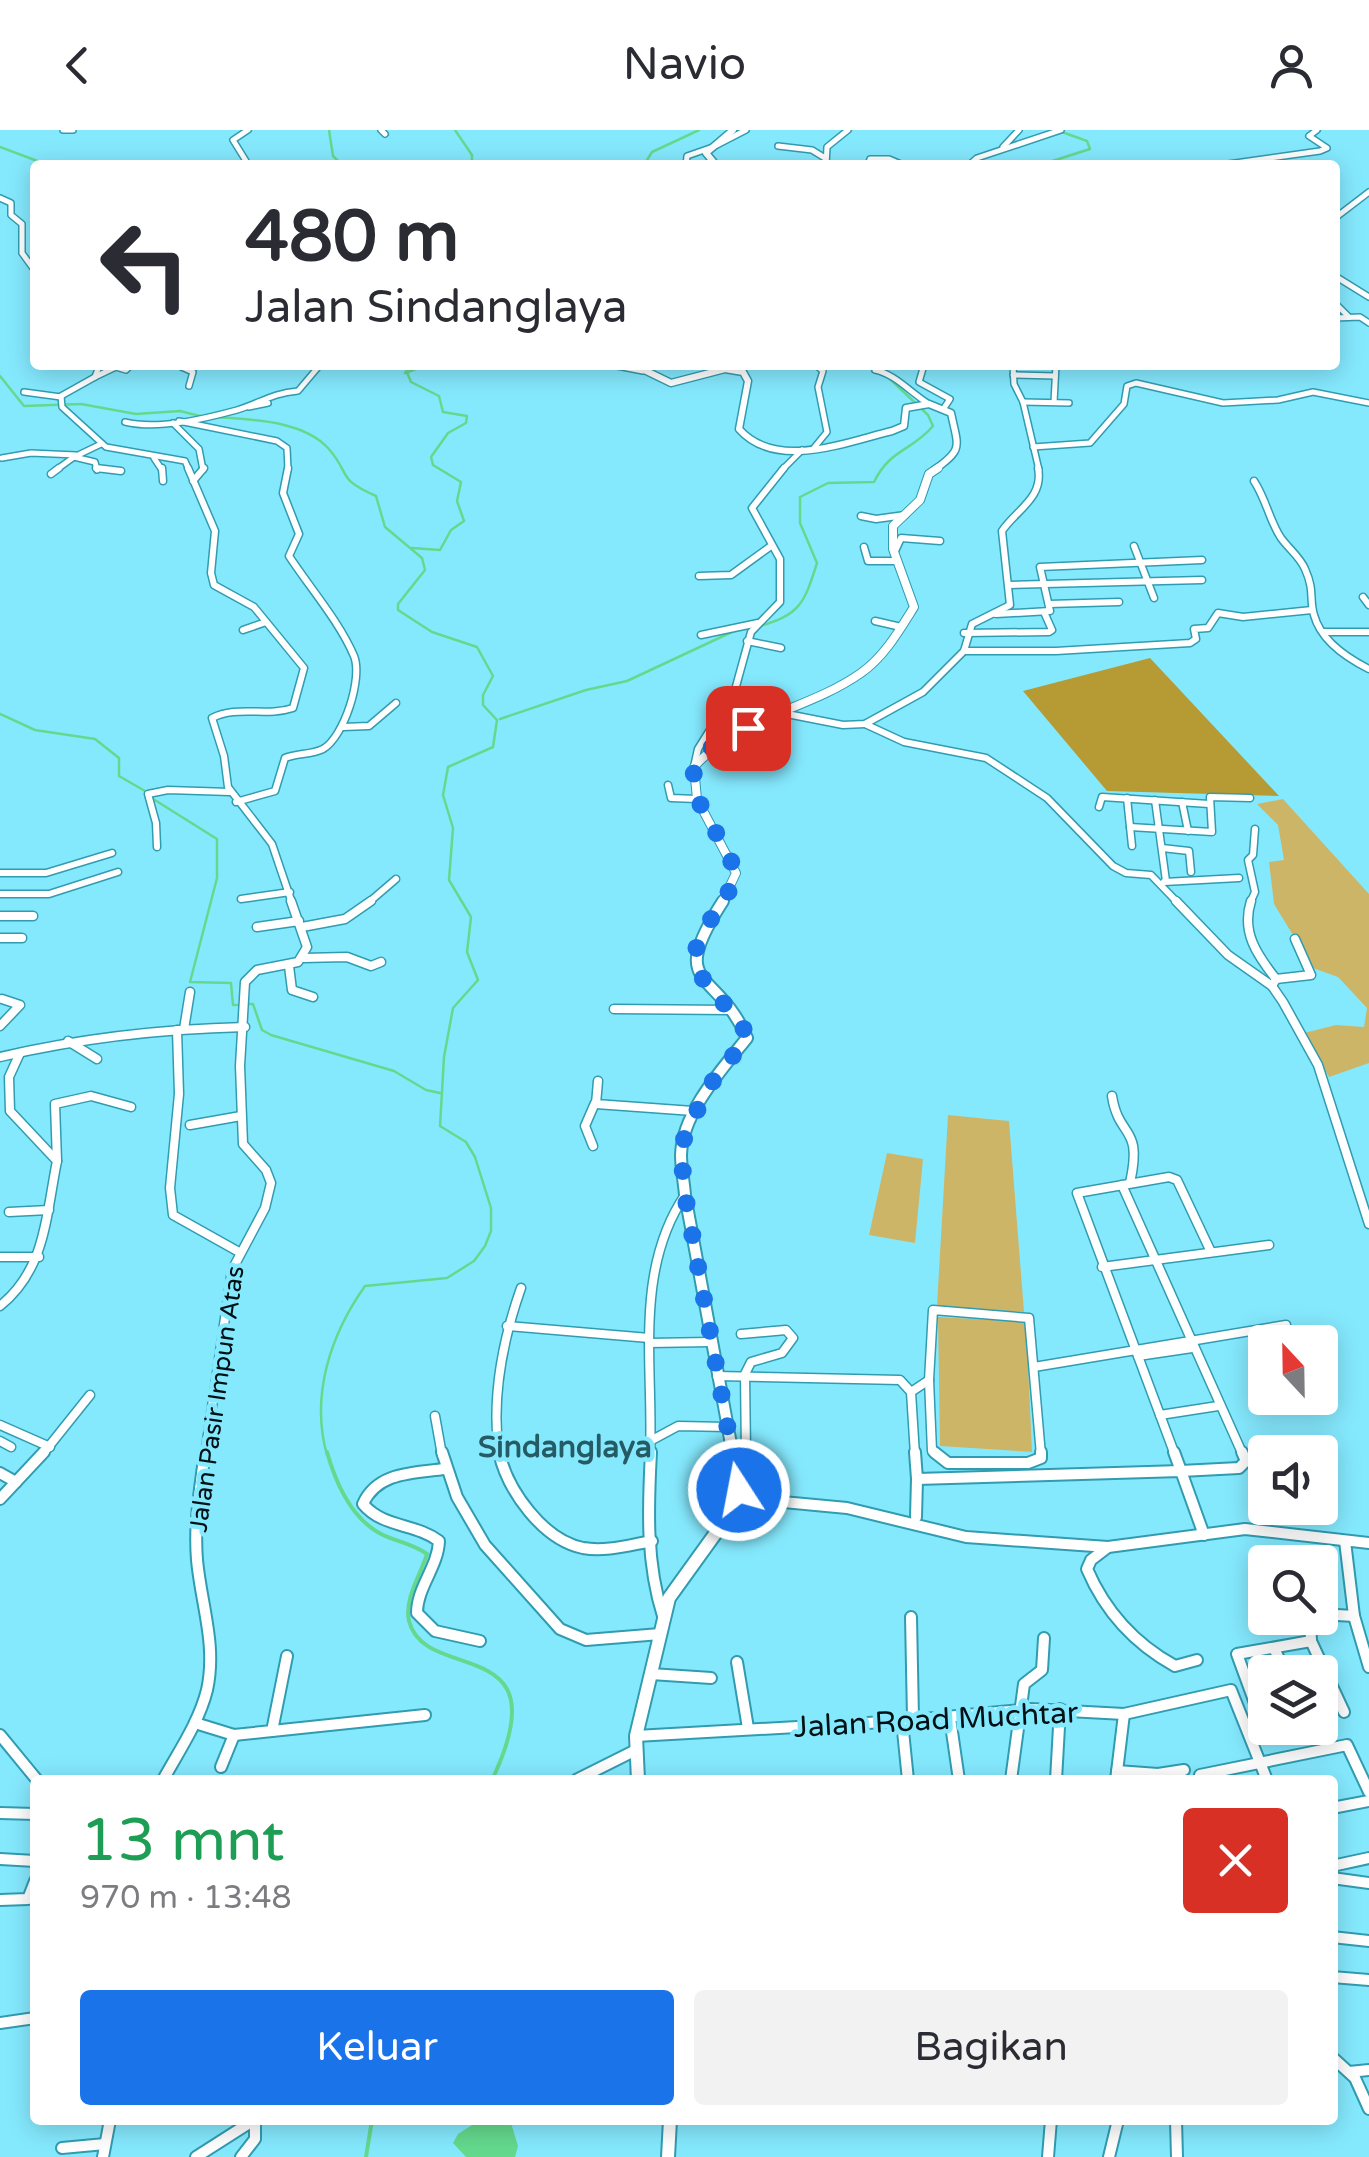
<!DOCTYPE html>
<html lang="id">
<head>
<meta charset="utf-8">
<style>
	:root { --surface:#fff; --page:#f2f2f3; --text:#2b2b33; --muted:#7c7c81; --accent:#1a73e8 }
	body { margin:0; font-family:"Varela Round",sans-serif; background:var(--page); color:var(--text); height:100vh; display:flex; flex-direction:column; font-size:38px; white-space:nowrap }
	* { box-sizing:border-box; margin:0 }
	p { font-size:32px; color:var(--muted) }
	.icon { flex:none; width:55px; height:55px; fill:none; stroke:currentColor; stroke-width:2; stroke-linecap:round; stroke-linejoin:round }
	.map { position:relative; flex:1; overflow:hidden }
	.sheet { position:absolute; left:30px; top:1645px; width:1308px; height:350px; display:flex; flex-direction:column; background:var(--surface); border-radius:10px; box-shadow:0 5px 25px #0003 }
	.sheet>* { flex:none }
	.hud { position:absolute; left:30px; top:30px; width:1310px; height:210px; border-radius:10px; box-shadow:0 5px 25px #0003; background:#fff; color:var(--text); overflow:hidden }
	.needle { width:65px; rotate:338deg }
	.buttons { position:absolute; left:1248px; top:1195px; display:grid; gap:20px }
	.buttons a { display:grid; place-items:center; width:90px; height:90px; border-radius:10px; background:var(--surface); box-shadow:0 5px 25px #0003; font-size:50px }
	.pin { position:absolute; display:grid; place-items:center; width:85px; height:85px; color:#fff; margin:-42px; border-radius:20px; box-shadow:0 5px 15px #0006 }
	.me { position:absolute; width:110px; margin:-55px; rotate:349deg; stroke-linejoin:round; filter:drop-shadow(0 0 8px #0008) }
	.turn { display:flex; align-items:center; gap:35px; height:210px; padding:0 50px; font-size:45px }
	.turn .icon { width:130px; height:130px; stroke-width:2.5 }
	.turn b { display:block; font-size:70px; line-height:85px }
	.round { display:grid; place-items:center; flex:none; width:105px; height:105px; border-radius:10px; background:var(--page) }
	.headline { display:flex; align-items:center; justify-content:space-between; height:170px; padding:0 50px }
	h1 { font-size:60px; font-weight:600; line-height:75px; color:#1e9e55 }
	.primary-button { display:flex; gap:20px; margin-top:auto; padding:20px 50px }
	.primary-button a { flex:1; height:115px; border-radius:10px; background:var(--accent); color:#fff; font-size:40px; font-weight:600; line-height:115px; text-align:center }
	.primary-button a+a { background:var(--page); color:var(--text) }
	header { display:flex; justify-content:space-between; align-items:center; height:130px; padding:0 50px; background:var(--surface); font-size:45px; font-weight:600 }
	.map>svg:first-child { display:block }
</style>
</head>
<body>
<header><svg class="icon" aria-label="back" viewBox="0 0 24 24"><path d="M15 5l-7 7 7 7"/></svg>Navio<svg class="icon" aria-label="person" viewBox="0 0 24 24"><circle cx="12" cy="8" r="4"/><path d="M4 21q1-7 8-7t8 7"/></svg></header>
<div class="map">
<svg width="1369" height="2027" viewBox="0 0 1369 2027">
	<rect width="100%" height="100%" fill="#85e9fe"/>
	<g fill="#cdb568">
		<path d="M1283,669L1369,764V933L1329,947L1304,903L1336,895L1364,897L1367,878L1338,847L1313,838L1274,774L1269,732L1284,730L1278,695L1257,674Z"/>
		<path d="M948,985L1009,991L1024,1182L937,1176Z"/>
		<path d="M887,1023L923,1029L915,1113L869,1105Z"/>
		<path d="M938,1187L1026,1192L1032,1322L940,1316Z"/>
	</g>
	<path fill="#b69a34" d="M1150,528L1279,666L1107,661L1023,561Z"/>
	<path fill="#64d98d" d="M480,1990L511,1993L518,2016L515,2027H466L453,2013L458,2004Z"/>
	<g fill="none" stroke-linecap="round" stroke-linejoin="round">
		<g stroke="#64d98d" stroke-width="2.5">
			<path d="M329,0L333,26L342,35"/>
			<path d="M455,0L472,25V35"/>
			<path d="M0,17L48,35"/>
			<path d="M644,35L652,22L699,0"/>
			<path d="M1040,35L1090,19L1087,11L1062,2"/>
			<path d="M404,235L411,252L439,266L443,282L467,286L466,293L448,303L431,327L433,335L461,352L457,371L464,391L451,400L440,420L412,418"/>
			<path d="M405,243L427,235"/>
			<path d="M0,246L24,276L81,274L136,284L180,281L204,287"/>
			<path d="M217,287C252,290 302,290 328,318C352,345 335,348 376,366L385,397L422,428L425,440L398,474V480L432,502L477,517L493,546L483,565V575L497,590L493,617L448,637L443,665L453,698L449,750L471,787L467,822L478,850L453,878L444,927L440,996L466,1012L475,1027L491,1078V1101L485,1116L474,1131L447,1148L365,1156C331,1204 310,1265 327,1325"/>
			<path d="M757,497C800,485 804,474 817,433L800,393V367L828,353L874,352C890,319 912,321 933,296L928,285L890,249"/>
			<path d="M0,584L35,600L95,609L119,628V646L145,661"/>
			<path d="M500,589L586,560L627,551L734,501"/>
			<path d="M150,667L217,709V748L190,852L231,853L233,875H241"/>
			<path d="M249,874H253L262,900L271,905L394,941L426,960L440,963"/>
		</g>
		<g stroke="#64d98d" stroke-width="4">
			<path d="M327,1322C336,1354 352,1390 383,1405C398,1412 413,1414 427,1424C421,1444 404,1469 409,1491C425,1555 563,1501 492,1650"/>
			<path d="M366,2027L372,1990"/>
		</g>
		<g stroke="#319cb0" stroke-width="8">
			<g id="minor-far3">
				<path d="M63,0H73"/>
				<path d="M381,0L385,4"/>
				<path d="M715,16L746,0"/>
				<path d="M778,16L812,20L825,28"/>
				<path d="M1003,17L1019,0"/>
				<path d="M246,31L233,10L248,0"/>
				<path d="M686,35L687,26L713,17"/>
				<path d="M826,35L827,17L848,0"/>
				<path d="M868,35L870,29H889L903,35"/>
				<path d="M969,35L977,28L1061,0"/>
				<path d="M1221,35L1320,21L1327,18L1309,6L1317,0"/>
				<path d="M0,68L11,73V85L22,94V123L35,141"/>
				<path d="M1335,88L1369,62"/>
				<path d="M1335,146L1369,167"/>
				<path d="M1335,173L1349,187"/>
				<path d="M1335,188L1360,187L1369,193"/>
				<path d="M93,235L98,239L95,247L61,266L62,277L106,317L185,331L189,340"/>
				<path d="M177,235L193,242L189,256"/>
				<path d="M612,235L643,241"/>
				<path d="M924,235L919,252L950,269L944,278"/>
				<path d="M1013,235L1014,254L1023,272L1039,340"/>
				<path d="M875,240C895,244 911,263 929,274"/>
				<path d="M1013,245L1055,246"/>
				<path d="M95,247L116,237L126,240L131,235"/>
				<path d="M24,262L61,267"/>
				<path d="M1023,272L1069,273"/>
				<path d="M1054,272L1056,235"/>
				<path d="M249,277L268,273"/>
				<path d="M179,291L277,311L287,318L288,340"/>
				<path d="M125,292C158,300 204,289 237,280C260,273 272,263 298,261L320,235"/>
				<path d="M173,293L199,319L203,340"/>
				<path d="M1033,317L1090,313L1124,274L1127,256L1136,253L1223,273L1278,270L1313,262L1369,273"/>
				<path d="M813,319L827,302L818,257L823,241L816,235"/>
				<path d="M2,328L31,323L76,325"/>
				<path d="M154,328L162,340"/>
				<path d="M56,340L74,327"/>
				<path d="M97,340L95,332L74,327L101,314"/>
				<path d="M782,340L802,320"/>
			</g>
		</g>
		<g stroke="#319cb0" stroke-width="9">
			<g id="minor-far2">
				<path d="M96,338L121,341"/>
				<path d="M162,338L163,351"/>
				<path d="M188,338L215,401L211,443L214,455L254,477L304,538L293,578C266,587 237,575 212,588L224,626L228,657L272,714L292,773"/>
				<path d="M51,344L59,338"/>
				<path d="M193,351L204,338"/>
				<path d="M1254,351C1266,369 1270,392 1281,408C1289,419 1300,427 1305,439C1315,461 1309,469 1314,485C1321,511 1347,528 1369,539"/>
				<path d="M861,386L876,389L905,385"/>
				<path d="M1134,416L1154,468"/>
				<path d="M864,417L868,431H897"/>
				<path d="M895,421L901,408L940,411"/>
				<path d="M699,446L731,445L771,416"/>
				<path d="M1009,455L1202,450"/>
				<path d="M1363,467L1369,475"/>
				<path d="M1049,474L1119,472"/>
				<path d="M996,484L1050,481L1040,437L1202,430"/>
				<path d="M875,491L901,497"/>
				<path d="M243,500L266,492"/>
				<path d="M1324,502H1369"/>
				<path d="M964,503L1049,502L1052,500L1044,482"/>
				<path d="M701,505L758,493"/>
				<path d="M747,511L781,518"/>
				<path d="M964,521H1056L1190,513L1196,509L1194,499L1208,498L1218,483L1243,487L1312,480"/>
				<path d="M782,583L843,595L865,594L923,562L964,521L972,494L1010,475L1002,401C1016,380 1044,368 1038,338"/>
				<path d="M865,594L904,612L986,628L1047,668L1113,736L1126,743L1151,745L1178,773"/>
				<path d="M343,597L369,596L396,573"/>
				<path d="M694,637L698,619L735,560L751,502L780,472V429L752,378L784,338"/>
				<path d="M668,655L671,668L697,669"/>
				<path d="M1127,668L1132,716"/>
				<path d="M1155,670L1166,751"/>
				<path d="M236,672L275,661L285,628C297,623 311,625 323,619C344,607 363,548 354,526C339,491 310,458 289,426L299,404L283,363L288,338"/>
				<path d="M1182,672L1188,701"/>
				<path d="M1099,677L1102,667L1209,674"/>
				<path d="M1130,697L1212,702L1210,667L1250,668"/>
				<path d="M157,717L156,693L148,664L168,660L230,662"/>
				<path d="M1162,718L1189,721L1191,742"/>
				<path d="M0,743H46L112,723"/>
				<path d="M1164,752L1239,748"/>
				<path d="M0,764H49L118,742"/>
				<path d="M241,769L290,762"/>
				<path d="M368,773L396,749"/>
				<path d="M1250,773L1255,762L1248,730L1253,725L1255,699"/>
			</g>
		</g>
		<g stroke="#319cb0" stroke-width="11">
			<g id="minor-far1">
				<path d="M1176,771L1228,825L1272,856L1283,872L1318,935L1369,1094"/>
				<path d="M1251,771C1241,802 1257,825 1276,849L1272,856"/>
				<path d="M0,786H33"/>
				<path d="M257,797L299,791"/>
				<path d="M302,797L345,789L371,771"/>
				<path d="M0,808H22"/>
				<path d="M303,828L347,827L371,836L381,832"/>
				<path d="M289,836L292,860L313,867"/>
				<path d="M1276,849L1311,845L1295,809"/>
				<path d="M614,879L731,880"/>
				<path d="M0,896L20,875L2,869"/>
				<path d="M184,899L190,862"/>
				<path d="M177,900L179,964L170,1058L173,1085L239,1122"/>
				<path d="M68,911L97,929"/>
				<path d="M0,927C81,908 162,899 245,897"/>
				<path d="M598,951L596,974L693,981"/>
				<path d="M1112,966C1119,1010 1143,994 1130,1053"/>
				<path d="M190,995L241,986"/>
				<path d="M593,1016L585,996L595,973"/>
				<path d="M57,1031L55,974L91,966L131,977"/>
				<path d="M1122,1055L1243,1325"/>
				<path d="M9,1082L49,1080"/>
				<path d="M0,1127H39"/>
				<path d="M1102,1137L1269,1115"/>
				<path d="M0,1176C46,1139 46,1085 57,1031L10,981L9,947L20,923"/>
				<path d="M507,1196L649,1208"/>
				<path d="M741,1204L786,1200L793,1208L782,1223L751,1232L745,1244L746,1325"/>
				<path d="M649,1213L711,1212"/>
				<path d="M1138,1226L1192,1218"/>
				<path d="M1034,1237L1286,1195"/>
				<path d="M717,1246L900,1250L911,1262L915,1325"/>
				<path d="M929,1250L932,1321L937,1325"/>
				<path d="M929,1250L933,1180L1029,1188L1041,1325"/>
				<path d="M911,1262L929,1250"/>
				<path d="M1160,1285L1218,1276"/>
				<path d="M435,1286L442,1325"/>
				<path d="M0,1295L50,1317"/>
				<path d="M652,1310L678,1296L727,1297"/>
				<path d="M0,1311L11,1317"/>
				<path d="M42,1325L90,1265"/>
				<path d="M205,1325L232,1140L265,1078L271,1053L266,1040L243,1014L240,936L245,852L257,840L298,832L307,817L291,771"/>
				<path d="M499,1325C491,1268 502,1212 521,1158"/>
				<path d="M650,1325C654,1238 633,1142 685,1065"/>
				<path d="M1175,1325L1077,1063L1169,1047L1177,1050L1211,1122"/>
			</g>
		</g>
		<g stroke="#319cb0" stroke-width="14">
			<g id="minor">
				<path d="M442,1322L457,1367L485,1415L560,1499L586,1510L660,1504"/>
				<path d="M499,1322C507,1360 543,1410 583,1418C606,1422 629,1415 652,1411"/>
				<path d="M651,1322C648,1378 646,1433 663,1486"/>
				<path d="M746,1322L747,1368"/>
				<path d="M915,1322L917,1349L1181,1341L1204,1405"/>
				<path d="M934,1322L948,1333H1028L1041,1328V1322"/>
				<path d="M1174,1322L1181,1341L1239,1338L1246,1331L1242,1322"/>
				<path d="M444,1339C413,1343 377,1342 363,1374C383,1398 415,1393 439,1411C438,1437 417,1457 417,1483L435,1501L480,1511"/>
				<path d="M0,1343L16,1352"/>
				<path d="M741,1368L847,1378L966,1407L1108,1417L1245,1399L1369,1413"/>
				<path d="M0,1369L44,1322"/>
				<path d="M916,1387L917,1349"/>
				<path d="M1345,1411L1354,1486L1369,1537"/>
				<path d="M1108,1417L1091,1430L1087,1439C1105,1481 1135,1514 1175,1536L1197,1530"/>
				<path d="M1320,1484L1354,1486"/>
				<path d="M911,1487L913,1588"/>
				<path d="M1311,1511L1344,1582"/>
				<path d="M1274,1518L1285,1542"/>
				<path d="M737,1532L748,1598"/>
				<path d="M651,1544L711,1548"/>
				<path d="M950,1588L959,1650"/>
				<path d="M902,1591L908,1650"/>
				<path d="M195,1593L234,1605L272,1601L287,1526"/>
				<path d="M272,1601L425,1585"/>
				<path d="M1266,1603L1237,1524L1311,1511L1310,1488"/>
				<path d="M0,1605L37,1650"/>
				<path d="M636,1606L902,1591L1031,1579L1124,1584L1231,1560L1267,1650"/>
				<path d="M221,1637L234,1605"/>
				<path d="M1117,1641L1158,1644L1184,1640"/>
				<path d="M1200,1645L1347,1615L1369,1662"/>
				<path d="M163,1650C179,1621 199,1592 207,1560C217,1515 201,1474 197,1430C194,1393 200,1359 205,1322"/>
				<path d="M576,1650L634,1621"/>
				<path d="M1011,1650L1024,1554L1042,1540L1044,1508"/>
				<path d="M1056,1650L1060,1579"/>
				<path d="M1116,1650L1124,1584"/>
				<path d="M1332,1678L1369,1671"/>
				<path d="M0,1683L35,1684"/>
				<path d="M0,1729L35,1731"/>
				<path d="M1332,1736L1369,1728"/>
				<path d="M1332,1748L1369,1753"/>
				<path d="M0,1770L28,1769L35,1751"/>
				<path d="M1332,1807L1369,1811"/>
				<path d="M1332,1847L1369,1850"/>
				<path d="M0,1893L35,1888"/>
				<path d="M1332,1927L1355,1948L1369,1979"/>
				<path d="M1349,1942L1369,1940"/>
				<path d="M1176,1990L1177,2027"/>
				<path d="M62,2018L105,2014"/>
				<path d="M103,2027L110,1990"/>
				<path d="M196,2027L254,1990"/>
				<path d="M241,2027L255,2009V1990"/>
				<path d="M1048,2027L1051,1990"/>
				<path d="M1109,2027L1118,1990"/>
			</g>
		</g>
		<g stroke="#319cb0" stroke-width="9">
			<g id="tertiary-far3">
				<path d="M716,35L706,23L733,0"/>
				<path d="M634,235L671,253L725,239L743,242L748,251L739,299C776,341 846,312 892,301L904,296L906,278L929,274L951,283C958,317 964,319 934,340"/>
			</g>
		</g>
		<g stroke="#319cb0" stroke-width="10">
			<path id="tertiary-far2" d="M722,773L736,743L697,669L694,637C739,586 807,581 861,543C884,527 899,501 914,477L893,419V396L920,370L929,344L938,338"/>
		</g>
		<g stroke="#319cb0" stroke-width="14">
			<path id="tertiary-far1" d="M723,771C665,861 717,837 747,908C722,939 682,983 681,1025C681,1038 684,1052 685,1065L733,1325"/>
		</g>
		<g stroke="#319cb0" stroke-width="16">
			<g id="tertiary">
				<path d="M638,1650L636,1606L669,1468L741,1368L733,1322"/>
				<path d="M668,2027L670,1990"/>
			</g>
		</g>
		<use href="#minor-far3" stroke="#fff" stroke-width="5"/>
		<use href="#minor-far2" stroke="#fff" stroke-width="6"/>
		<use href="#minor-far1" stroke="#fff" stroke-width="8"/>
		<use href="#minor" stroke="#fff" stroke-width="10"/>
		<use href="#tertiary-far3" stroke="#fff" stroke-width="6"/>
		<use href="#tertiary-far2" stroke="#fff" stroke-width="8"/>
		<use href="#tertiary-far1" stroke="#fff" stroke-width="10"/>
		<use href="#tertiary" stroke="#fff" stroke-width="12"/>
	</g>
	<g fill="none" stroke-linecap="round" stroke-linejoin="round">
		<path stroke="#1a73e8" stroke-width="18" stroke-dasharray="0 32.4" d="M739,1360L685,1065L681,1022L686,1001L713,951L747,908C739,875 683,852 698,813C708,788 730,768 736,743C711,676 648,639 748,598"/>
	</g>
	<g text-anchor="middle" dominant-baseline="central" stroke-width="9" stroke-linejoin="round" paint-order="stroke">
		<g font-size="25" fill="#001115" stroke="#85e9fe">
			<text transform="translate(217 1269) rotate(-82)">Jalan Pasir Impun Atas</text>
		</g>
		<g font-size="30" font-weight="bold" fill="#255b65" stroke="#85e9fe">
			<text x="565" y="1317">Sindanglaya</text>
		</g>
		<g font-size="30" fill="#001115" stroke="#85e9fe">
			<text transform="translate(936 1590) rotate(-3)">Jalan Road Muchtar</text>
		</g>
	</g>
</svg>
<div class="buttons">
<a><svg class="needle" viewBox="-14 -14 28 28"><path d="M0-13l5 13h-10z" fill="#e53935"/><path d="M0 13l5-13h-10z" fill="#7c7c81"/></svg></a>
<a><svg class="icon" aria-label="sound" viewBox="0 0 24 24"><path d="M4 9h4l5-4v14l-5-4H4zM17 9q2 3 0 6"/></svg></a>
<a><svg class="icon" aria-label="search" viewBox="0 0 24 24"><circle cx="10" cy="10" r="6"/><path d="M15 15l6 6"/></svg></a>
<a><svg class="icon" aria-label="layers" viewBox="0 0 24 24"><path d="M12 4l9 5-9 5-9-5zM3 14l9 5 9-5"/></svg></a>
</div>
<div class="pin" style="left:748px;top:598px;background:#d93025"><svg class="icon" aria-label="arrive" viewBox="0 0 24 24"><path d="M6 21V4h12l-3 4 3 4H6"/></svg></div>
<svg class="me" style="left:739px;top:1360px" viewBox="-20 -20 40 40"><circle r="17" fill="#1a73e8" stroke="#fff" stroke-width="3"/><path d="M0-11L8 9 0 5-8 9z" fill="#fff"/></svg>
<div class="hud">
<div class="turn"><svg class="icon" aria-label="left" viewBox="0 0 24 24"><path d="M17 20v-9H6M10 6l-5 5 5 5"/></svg><div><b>480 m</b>Jalan Sindanglaya</div></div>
</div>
<section class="sheet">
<div class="headline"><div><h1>13 mnt</h1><p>970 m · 13:48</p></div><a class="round" style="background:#d93025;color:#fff"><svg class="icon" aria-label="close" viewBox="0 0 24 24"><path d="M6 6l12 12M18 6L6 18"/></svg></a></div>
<div class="primary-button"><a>Keluar</a><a>Bagikan</a></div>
</section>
</div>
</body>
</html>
